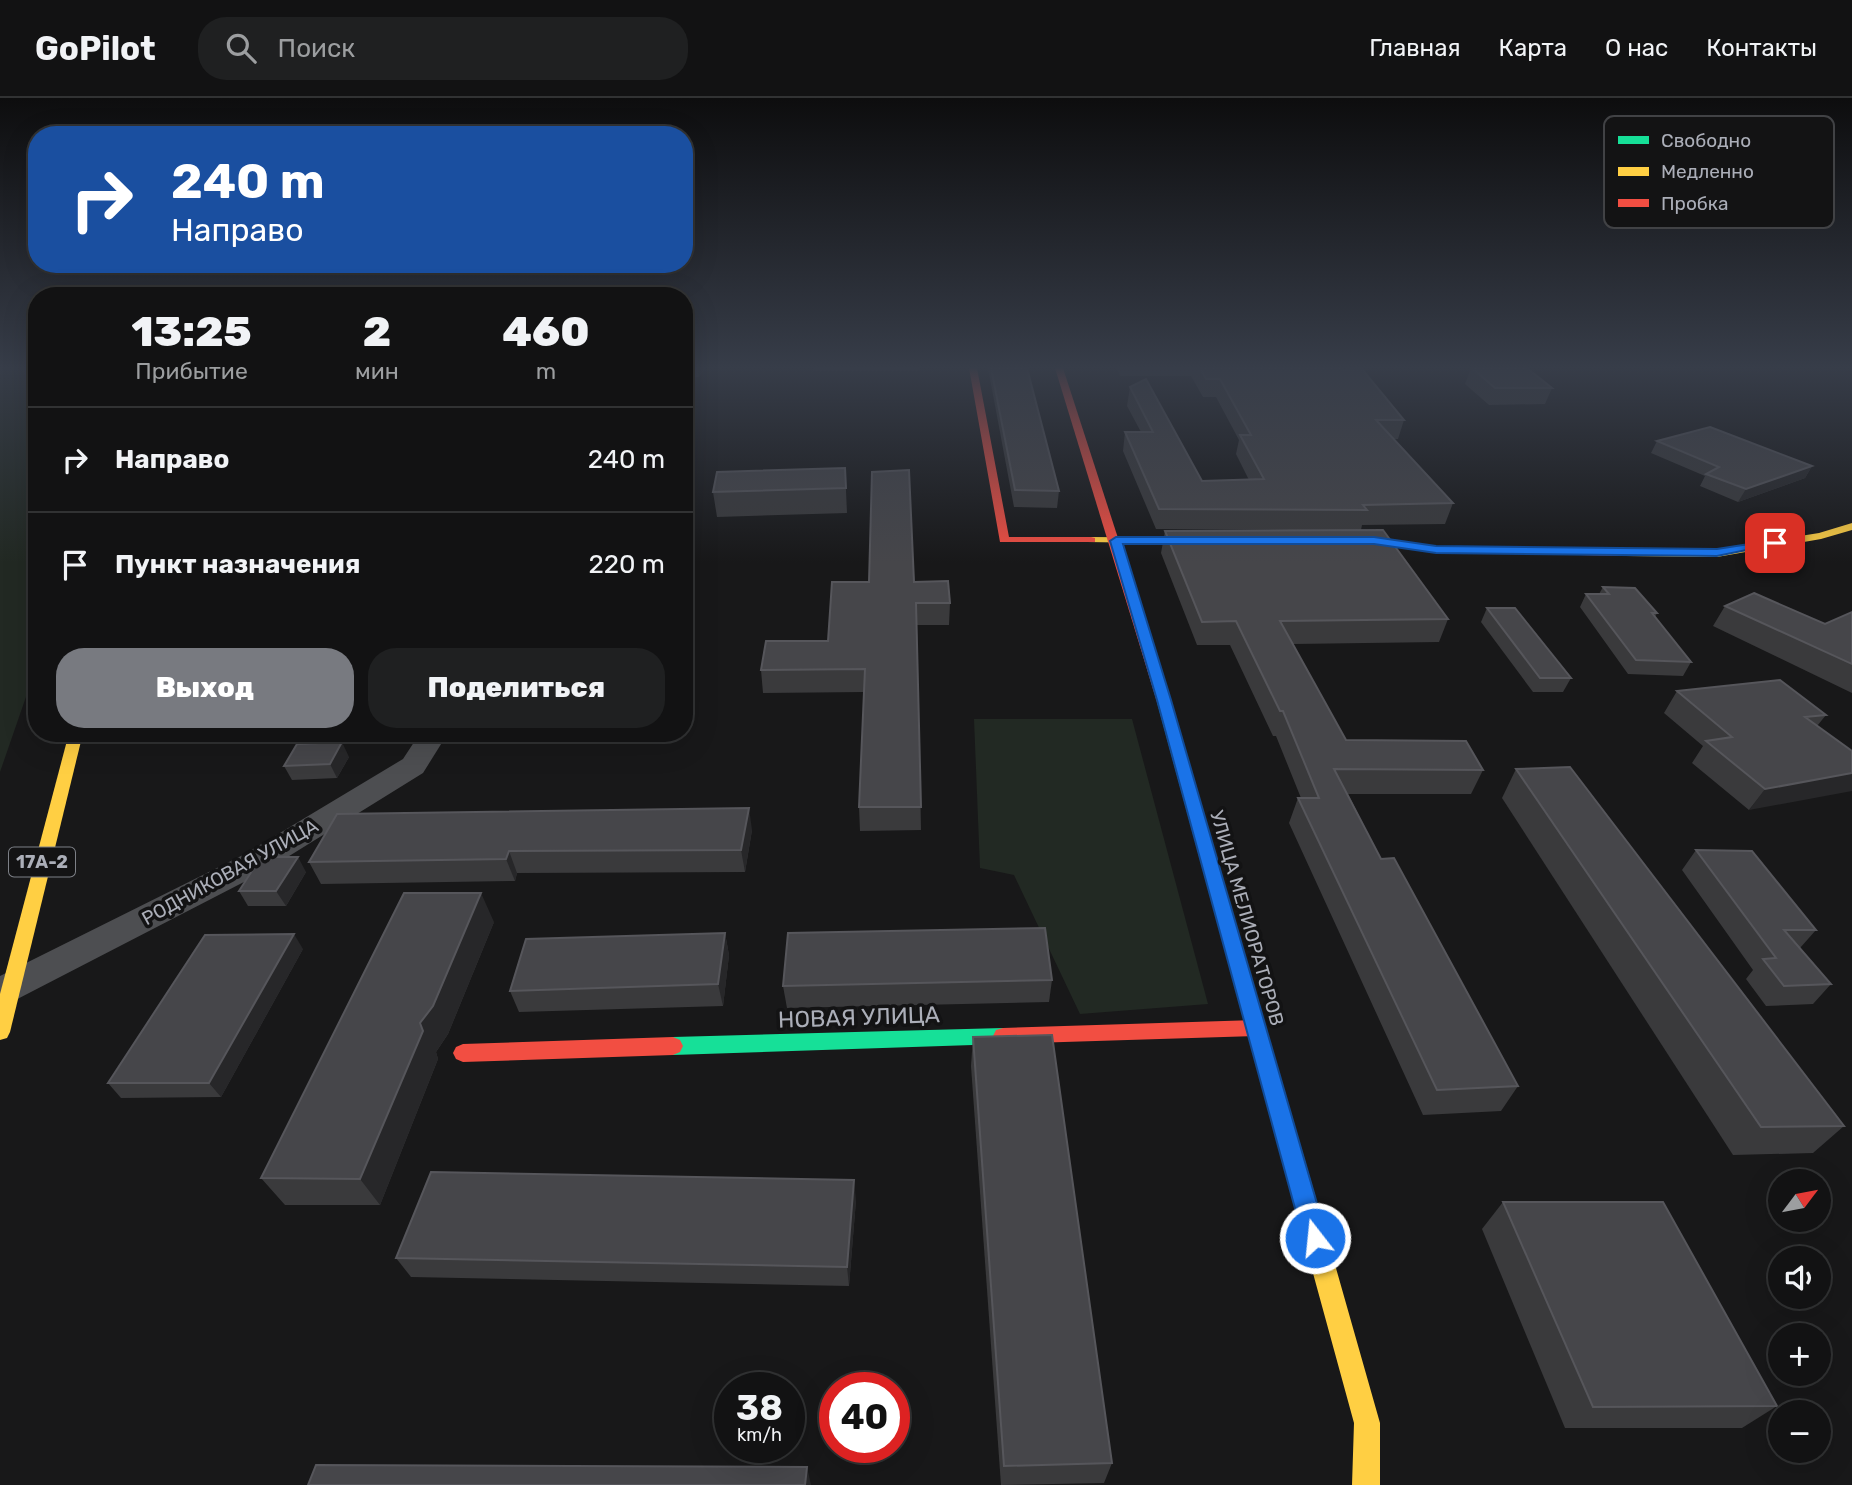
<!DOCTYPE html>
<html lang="ru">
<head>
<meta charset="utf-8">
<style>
	:root { --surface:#121213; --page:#1f2021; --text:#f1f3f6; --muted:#9c9ea0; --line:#313233; --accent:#787a80 }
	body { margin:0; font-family:Rubik,sans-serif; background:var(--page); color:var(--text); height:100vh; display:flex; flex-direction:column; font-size:26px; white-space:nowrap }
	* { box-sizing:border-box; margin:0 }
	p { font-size:23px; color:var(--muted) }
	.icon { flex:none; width:38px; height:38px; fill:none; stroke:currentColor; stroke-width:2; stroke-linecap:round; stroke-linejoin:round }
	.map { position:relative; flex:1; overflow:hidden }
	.details { position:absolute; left:28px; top:189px; width:665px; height:455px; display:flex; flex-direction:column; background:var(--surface); border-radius:28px; box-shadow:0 7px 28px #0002,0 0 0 2px var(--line) }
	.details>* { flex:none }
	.hud { position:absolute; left:28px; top:28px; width:665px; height:147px; border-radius:28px; box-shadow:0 7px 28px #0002,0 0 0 2px var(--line); background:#1a4fa0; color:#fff; overflow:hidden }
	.needle { width:46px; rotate:58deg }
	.tools { position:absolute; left:1768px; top:1071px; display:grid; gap:14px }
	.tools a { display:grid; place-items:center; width:63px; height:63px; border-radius:50%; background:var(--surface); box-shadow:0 7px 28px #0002,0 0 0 2px var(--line); font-size:35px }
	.speed { position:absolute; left:714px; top:1274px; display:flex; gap:14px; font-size:35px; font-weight:700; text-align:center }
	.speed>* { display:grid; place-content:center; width:91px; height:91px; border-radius:50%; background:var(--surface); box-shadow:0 7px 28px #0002,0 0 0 2px var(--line); line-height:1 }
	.speed small { font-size:18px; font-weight:400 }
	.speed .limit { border:10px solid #d22; background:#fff; color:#111 }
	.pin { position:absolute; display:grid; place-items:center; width:60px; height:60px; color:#fff; margin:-30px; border-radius:14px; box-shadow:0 4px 10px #0006 }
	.me { position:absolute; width:77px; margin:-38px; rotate:344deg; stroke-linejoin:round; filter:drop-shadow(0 0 5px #0008) }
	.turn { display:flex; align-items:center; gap:24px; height:147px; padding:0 28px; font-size:32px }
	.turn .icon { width:91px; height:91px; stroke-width:2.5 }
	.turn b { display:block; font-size:49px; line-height:60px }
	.eta { display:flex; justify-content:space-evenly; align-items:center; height:119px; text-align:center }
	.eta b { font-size:42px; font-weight:800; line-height:49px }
	.primary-button { display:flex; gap:14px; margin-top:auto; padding:14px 28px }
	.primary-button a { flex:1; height:80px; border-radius:28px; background:var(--accent); color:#fff; font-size:28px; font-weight:800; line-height:80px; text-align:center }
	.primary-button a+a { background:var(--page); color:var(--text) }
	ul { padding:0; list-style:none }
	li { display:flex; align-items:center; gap:21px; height:105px; padding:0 28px; border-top:2px solid var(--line) }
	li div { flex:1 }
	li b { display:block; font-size:26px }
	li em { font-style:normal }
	header { display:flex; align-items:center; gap:42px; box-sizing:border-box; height:98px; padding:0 35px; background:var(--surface); border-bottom:2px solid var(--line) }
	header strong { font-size:33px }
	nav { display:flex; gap:38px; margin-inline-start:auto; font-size:24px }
	.search { width:490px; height:63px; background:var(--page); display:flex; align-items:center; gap:18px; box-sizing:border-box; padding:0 24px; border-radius:28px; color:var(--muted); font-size:26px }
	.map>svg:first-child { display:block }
</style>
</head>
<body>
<header>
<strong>GoPilot</strong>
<div class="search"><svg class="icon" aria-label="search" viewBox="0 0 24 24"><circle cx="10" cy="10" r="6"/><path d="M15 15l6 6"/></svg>Поиск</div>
<nav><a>Главная</a><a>Карта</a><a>О нас</a><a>Контакты</a></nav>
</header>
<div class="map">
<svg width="1852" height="1387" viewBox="0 0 1852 1387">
	<rect width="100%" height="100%" fill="#181819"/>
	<g fill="#222923">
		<path d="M0,270H37V567L0,674Z"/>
		<path d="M974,621H1132L1208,906L1080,916L1014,777L980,770Z"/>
	</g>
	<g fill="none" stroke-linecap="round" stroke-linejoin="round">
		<path fill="#4d4e51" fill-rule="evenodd" d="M420,635H448L423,675L265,773L0,910V878L243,757L403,661Z"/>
		<g fill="#16e098" fill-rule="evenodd">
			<path d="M1164,600L1171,604L1326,1135L1322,1143L1314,1146L1306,1143L1302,1135L1157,604Z"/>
			<path d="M1003,930L1010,932L1013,938L1010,944L1003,946L673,957L666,954L663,948L666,942L673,939Z"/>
		</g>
		<g fill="#ffcf43" fill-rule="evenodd">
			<path d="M1852,425V432L1821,441L1717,459L1626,458L1620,454L1626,450L1717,451L1819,435Z"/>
			<path d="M1091,439L1216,440L1222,443L1216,446L1087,444V440Z"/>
			<path d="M69,635H83L10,934L7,940L0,942V896Z"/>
			<path d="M1314,1124L1322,1127L1326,1135L1380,1325V1387H1352L1354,1325L1302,1135L1306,1127Z"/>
		</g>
		<g fill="#f24e42" fill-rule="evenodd">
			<path d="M969,270H977L1009,439H1091L1095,440V444H1000Z"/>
			<path d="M1055,270H1063L1171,604L1169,607L1164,608L1157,604Z"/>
			<path d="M1374,440L1436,448L1626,450L1632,454L1626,458L1436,454L1374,446H1340L1334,443L1340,440Z"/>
			<path d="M1256,922L1263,924L1266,930L1263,936L1256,938L1003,946L996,944L993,938L996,932L1003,930Z"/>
			<path d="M673,939L680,942L683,948L680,954L673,957L463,964L456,961L453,955L456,949L463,946Z"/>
		</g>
	</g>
	<g fill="#3a3a3c">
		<path d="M684,270H705L699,279L684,280Z"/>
		<rect x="813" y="270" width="107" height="3"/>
		<path d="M988,270H1027L1059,393L1057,410L1014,409Z"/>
		<path d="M1117,270H1342L1404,322L1398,341H1393L1453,405L1445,426L1362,427L1361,432L1448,521L1439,544L1293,546L1346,642L1483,672L1471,696H1348L1381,761L1518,988L1501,1013L1423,1017L1289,725L1298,700H1301L1276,638H1273L1230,547H1197L1161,455L1165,433L1291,432L1156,431L1123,353L1125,334H1141L1127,308L1130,289L1202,383L1249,382L1236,356L1239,342L1216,299H1203L1191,278H1120Z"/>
		<path d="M1471,270H1527L1552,290L1545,306L1489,307L1465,286Z"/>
		<path d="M1657,343L1812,368L1805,380L1738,404L1700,388L1705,378L1651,355Z"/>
		<path d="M845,370L847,415L717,419L713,394Z"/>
		<path d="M914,484L950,505L949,527H917L921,732L860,733L859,709L864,594L763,595L761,572L828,543Z"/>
		<path d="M1603,489L1657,515L1655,519L1691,564L1683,578L1628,576L1580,509L1586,496H1599Z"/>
		<path d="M1725,508L1825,526L1852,514V595L1713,528Z"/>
		<path d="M1487,510L1571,580L1563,594H1533L1481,524Z"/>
		<path d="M1677,593L1826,617L1749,712L1692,665L1703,648L1664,615Z"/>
		<path d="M349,659L337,680L292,682L284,668Z"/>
		<path d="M1516,671L1844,1028L1813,1055L1733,1057L1502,700Z"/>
		<path d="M752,732L745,774L517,775L515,783L321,786L309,764Z"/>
		<path d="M1696,752L1816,832L1800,850L1831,886L1813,906L1766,908L1746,881L1753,872L1682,772Z"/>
		<path d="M306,774L286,808H248L239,793Z"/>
		<path d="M494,824L448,936L436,954L438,961L380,1107H285L261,1080Z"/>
		<path d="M725,835L729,857L723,908L519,914L510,893Z"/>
		<path d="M303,851L221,999L121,1000L108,985Z"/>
		<path d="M1052,882L1049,904L787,910L783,888Z"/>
		<path d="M973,939L1112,1365L1104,1385L1001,1387L971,968Z"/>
		<path d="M856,1102L849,1188L411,1179L396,1160Z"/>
		<path d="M1503,1104L1777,1308L1742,1330H1565L1482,1131Z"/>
	</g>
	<g fill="#272729">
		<path d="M698,270H705L699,279Z"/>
		<path d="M1812,368L1805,380L1738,404L1746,391Z"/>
		<path d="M342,644L349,659L337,680L330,666Z"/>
		<path d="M1852,675V693L1749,712L1765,691Z"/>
		<path d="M749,710L752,732L745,774L741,752Z"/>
		<path d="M509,753L517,775L515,783L506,761Z"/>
		<path d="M298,759L306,774L286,808L276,793Z"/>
		<path d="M481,795L494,824L448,936L436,954L438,961L380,1107L360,1081L420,925Z"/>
		<path d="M725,835L729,857L723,908L718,886Z"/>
		<path d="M294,836L303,851L221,999L209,985Z"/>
		<path d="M854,1082L856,1102L849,1188L847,1169Z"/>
		<path d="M807,1369L811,1387H805Z"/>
	</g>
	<g fill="#46464a" stroke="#56565b" stroke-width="2">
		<path d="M991,270H1027L1059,393L1015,392Z"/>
		<path d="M1200,270H1342L1343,272L1362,271L1404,322H1376L1453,405L1363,407L1367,412L1159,411L1125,334H1153L1130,289L1146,281L1202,383L1264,381L1240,337H1251L1220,281H1206Z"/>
		<path d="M1472,270H1527L1552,290H1495Z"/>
		<path d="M1710,329L1812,368L1746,391L1706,376L1719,369L1657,343Z"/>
		<path d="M845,370L846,390L713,394L717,374Z"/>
		<path d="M909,372L914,484L948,483L950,505H916L921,709H859L865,571L761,572L766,543H828L832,484H869L872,374Z"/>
		<path d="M1383,432L1448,521L1280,523L1346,642L1466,643L1483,672L1334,671L1381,761L1394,760L1518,988L1437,992L1298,700H1319L1283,613H1280L1236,523L1202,524L1165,433Z"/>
		<path d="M1603,489L1635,490L1657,515H1652L1691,564L1636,562L1586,496H1609Z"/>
		<path d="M1754,495L1825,526L1852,514V566L1725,508Z"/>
		<path d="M1487,510H1515L1571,580H1540Z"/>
		<path d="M1780,582L1826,617L1805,619L1852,653V675L1765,691L1706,643L1732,639L1677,593Z"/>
		<path d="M342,644L330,666L284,668L297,646Z"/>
		<path d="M1570,669L1844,1028L1761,1029L1516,671Z"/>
		<path d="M749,710L741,752L509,753L506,761L309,764L337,716Z"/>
		<path d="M1696,752L1752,753L1816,832H1784L1831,886L1784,888L1763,861L1776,860Z"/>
		<path d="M261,759H298L276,793H239Z"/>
		<path d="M404,795H481L433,908L420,925L423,933L360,1081L261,1080Z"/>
		<path d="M1045,830L1052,882L783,888L788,835Z"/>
		<path d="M725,835L718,886L510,893L526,841Z"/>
		<path d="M294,836L209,985H108L205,837Z"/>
		<path d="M1052,937L1112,1365L1004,1368L973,939Z"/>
		<path d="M431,1074L854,1082L847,1169L396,1160Z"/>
		<path d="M1503,1104H1663L1777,1308L1593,1309Z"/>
		<path d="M316,1367L807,1369L805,1387H308Z"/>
	</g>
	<linearGradient id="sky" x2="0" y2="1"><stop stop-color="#0d0d0e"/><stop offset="0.58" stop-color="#373d49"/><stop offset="1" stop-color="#373d49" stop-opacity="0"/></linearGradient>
	<rect width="1852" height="465" fill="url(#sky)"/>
	<path fill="#1a73e8" stroke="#114b97" stroke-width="2" d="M1116,439H1374L1436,448L1717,451L1775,442L1781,445L1717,458L1436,455L1374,446H1123L1171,602L1327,1140L1323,1149L1315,1152L1306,1149L1303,1140L1157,602L1110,443Z"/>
	<g text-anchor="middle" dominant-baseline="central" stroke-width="7" stroke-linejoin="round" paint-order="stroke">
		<rect fill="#131314" stroke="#7d8087" stroke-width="2" x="9" y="749.5" width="66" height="29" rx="5"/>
		<g font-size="18" font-weight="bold" fill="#abaeb8">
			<text x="42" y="764">17А-2</text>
		</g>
		<g font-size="19" fill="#abaeb8" stroke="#131314">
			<text transform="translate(230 774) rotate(-29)">РОДНИКОВАЯ УЛИЦА</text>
			<text transform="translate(1247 820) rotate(74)">УЛИЦА МЕЛИОРАТОРОВ</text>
		</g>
		<g font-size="23" fill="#abaeb8" stroke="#131314">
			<text transform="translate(859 919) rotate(-2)">НОВАЯ УЛИЦА</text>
		</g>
	</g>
	<rect x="1604" y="18" width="230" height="112" rx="10" fill="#131314" stroke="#414245" stroke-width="2"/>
	<rect x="1618" y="38" width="31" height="8" fill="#16e098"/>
	<rect x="1618" y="69" width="31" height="9" fill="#ffcf43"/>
	<rect x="1618" y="101" width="31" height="8" fill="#f24e42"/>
	<g font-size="19" fill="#abaeb8">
		<text x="1661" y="49">Свободно</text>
		<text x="1661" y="80">Медленно</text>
		<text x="1661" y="112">Пробка</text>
	</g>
</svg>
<div class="tools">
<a><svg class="needle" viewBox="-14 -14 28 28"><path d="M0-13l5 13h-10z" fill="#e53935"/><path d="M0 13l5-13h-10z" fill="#9c9ea0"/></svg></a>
<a><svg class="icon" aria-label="sound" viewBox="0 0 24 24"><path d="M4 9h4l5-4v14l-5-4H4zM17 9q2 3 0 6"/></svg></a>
<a>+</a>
<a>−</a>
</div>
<div class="speed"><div>38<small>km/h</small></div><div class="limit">40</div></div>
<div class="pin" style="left:1775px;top:445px;background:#d93025"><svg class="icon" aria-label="arrive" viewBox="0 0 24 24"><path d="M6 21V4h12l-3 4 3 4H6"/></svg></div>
<svg class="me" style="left:1315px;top:1140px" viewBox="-20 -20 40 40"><circle r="17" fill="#1a73e8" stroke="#fff" stroke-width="3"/><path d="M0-11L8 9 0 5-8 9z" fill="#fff"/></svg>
<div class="hud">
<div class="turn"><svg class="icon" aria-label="right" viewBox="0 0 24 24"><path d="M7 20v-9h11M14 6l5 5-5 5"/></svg><div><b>240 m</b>Направо</div></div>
</div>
<section class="details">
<div class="eta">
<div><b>13:25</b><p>Прибытие</p></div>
<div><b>2</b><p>мин</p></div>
<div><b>460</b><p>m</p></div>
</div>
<ul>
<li><svg class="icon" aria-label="right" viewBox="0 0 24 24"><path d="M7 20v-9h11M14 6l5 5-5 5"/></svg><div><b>Направо</b></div><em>240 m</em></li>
<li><svg class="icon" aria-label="arrive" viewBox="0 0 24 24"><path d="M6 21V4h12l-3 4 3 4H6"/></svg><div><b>Пункт назначения</b></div><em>220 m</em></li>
</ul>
<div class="primary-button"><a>Выход</a><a>Поделиться</a></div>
</section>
</div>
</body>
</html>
